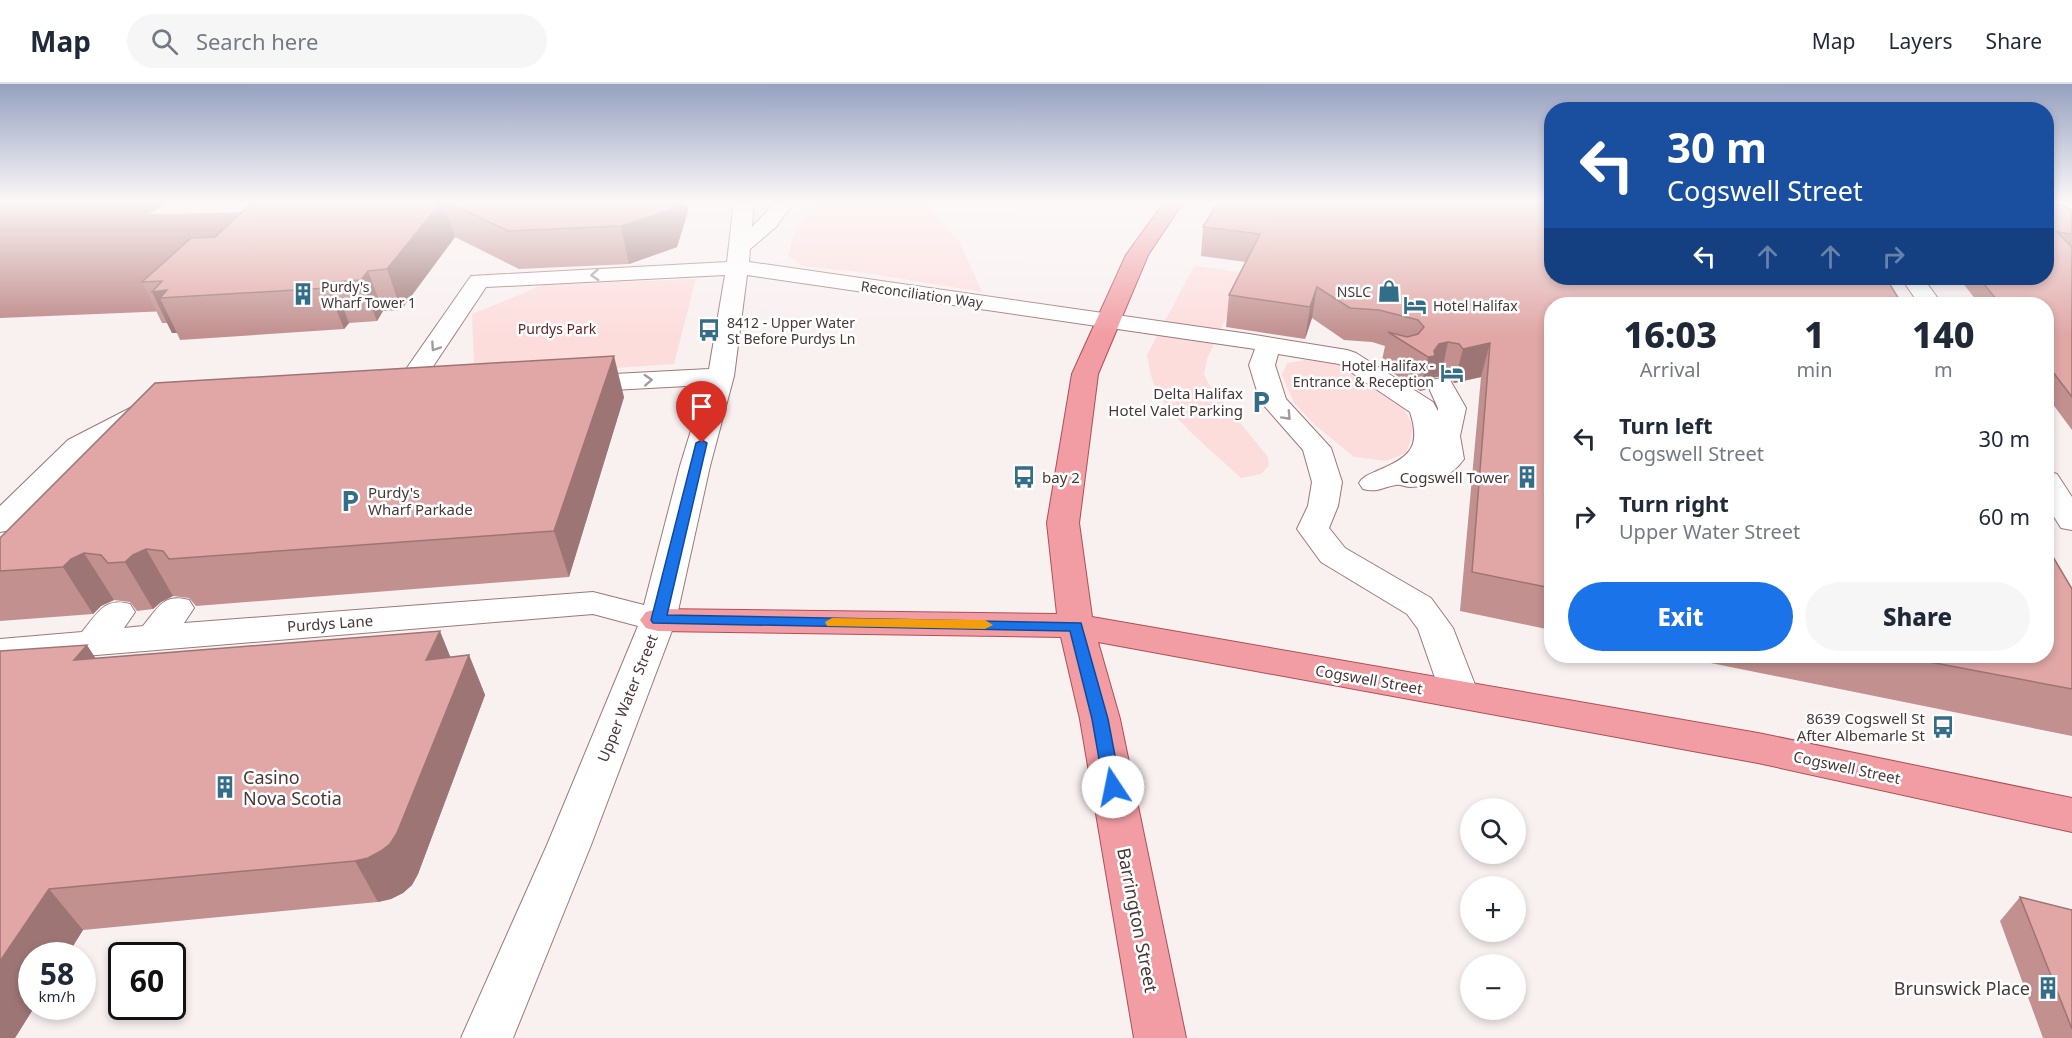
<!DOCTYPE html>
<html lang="en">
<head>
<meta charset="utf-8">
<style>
	:root { --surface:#fff; --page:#f6f6f7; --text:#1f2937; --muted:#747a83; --line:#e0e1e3; --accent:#1a73e8 }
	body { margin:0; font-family:"Noto Sans",sans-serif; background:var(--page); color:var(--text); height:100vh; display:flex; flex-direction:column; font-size:22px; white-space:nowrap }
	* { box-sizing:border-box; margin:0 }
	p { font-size:20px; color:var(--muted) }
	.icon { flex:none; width:33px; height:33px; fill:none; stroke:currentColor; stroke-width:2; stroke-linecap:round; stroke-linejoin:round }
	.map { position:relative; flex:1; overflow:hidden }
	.side { position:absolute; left:1544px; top:213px; width:510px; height:366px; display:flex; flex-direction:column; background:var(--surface); border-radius:24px; box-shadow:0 3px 9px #0003 }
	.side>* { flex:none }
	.guide { position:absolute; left:1544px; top:18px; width:510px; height:183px; border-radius:24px; box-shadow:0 3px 9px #0003; background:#1a4fa0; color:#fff; overflow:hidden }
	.fabs { position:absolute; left:1460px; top:714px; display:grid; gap:12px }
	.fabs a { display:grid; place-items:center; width:66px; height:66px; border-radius:50%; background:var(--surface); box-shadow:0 3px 9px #0003; font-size:30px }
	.speed { position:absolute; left:18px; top:858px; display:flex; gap:12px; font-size:30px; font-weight:700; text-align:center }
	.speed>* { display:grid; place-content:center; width:78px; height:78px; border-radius:50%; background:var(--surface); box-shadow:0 3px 9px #0003; line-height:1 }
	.speed small { font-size:15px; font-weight:400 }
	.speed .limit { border:3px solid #111; border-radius:9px; background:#fff; color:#111 }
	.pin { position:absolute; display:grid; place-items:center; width:51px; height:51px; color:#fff; margin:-62px -26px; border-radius:50% 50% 50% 0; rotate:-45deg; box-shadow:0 0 6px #0007 }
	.pin .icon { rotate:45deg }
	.me { position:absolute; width:66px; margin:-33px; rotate:349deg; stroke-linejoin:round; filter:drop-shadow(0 0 4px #0008) }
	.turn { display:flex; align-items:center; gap:21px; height:126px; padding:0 24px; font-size:27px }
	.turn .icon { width:78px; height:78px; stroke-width:2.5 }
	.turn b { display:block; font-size:42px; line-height:51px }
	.lanes { display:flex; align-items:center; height:57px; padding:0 24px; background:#0003; justify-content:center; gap:30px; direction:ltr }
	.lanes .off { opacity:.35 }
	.eta { display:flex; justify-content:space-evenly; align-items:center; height:102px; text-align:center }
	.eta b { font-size:36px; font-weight:800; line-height:42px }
	.cta { display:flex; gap:12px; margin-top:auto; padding:12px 24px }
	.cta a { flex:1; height:69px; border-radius:36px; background:var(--accent); color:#fff; font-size:24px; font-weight:800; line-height:69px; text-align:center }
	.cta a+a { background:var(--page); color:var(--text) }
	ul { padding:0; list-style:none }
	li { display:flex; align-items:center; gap:18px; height:78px; padding:0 24px }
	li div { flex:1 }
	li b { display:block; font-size:22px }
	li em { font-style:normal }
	header { display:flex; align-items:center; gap:36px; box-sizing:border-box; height:84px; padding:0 30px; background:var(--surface); border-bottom:2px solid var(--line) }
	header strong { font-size:28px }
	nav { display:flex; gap:33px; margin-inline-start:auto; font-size:21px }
	.search { width:420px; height:54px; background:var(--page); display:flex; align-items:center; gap:15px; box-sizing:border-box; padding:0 21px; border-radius:33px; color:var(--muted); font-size:22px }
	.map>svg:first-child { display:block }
</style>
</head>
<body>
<header>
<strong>Map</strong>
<div class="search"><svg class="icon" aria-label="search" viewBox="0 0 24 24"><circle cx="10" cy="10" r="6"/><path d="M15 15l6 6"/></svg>Search here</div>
<nav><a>Map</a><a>Layers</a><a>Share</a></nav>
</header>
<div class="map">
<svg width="2072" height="954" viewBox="0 0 2072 954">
	<rect width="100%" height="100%" fill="#f9f0f0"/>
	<g fill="#fddcdc">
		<path d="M815,117H922L959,157L982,208L866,189L802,182L788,171L795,147Z"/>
		<path d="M1194,182L1239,188L1246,191L1207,275L1204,290L1209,301L1268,373L1269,382L1261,390L1241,394C1214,368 1171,336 1155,302C1150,292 1149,281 1147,271Z"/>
		<path d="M696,195L674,280L437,296L474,279L472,230L543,201Z"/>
		<path d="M1305,276C1313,277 1321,276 1328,278C1354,284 1418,320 1412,351C1411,357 1408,363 1406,369L1386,377L1354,373L1315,341L1294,319L1282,291L1287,279Z"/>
	</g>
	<path fill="#bc8585" d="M0,117H169L149,130L273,128L193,226L0,234Z"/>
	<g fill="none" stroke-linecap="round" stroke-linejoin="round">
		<g stroke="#9e7878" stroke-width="2">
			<g id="minor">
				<path d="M734,117H754L752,143L776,117H795L776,143L750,165L749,178L1249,250L1347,266L1356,269L1433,318L1438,327V324L1428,302L1432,296L1441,294L1450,296L1466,324L1460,352L1464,375C1452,392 1430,403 1410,403C1405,403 1400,400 1396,401C1383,403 1377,409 1363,405L1359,399C1364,391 1371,390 1379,386C1411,373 1421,362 1410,328L1339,280L1278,270L1275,281L1286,315L1331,364L1342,398L1338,422L1329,444L1345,464L1431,514L1453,544L1479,611L1473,620L1460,624L1447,620L1441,611L1418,545L1407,530L1321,478L1297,445L1308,422L1312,398L1303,366L1260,317L1249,281L1255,265L747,191L734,292L710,382L676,536L591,761L513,954H461L547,761L638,542L593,530L0,579V555L82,548C98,529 104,513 130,520L135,528L124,544L143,542C158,524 163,509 189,516L194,524L184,539L593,508L644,521L680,382L705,301L576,308L567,306L563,300L567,294L576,292L709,285L725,191L486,203L410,317L401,319L392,317L388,311L471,192L727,178Z"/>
				<path d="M1901,194H1923L1942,220H1919Z"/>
				<path d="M146,319L156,321L160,327L156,333L88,368L11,446L0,448V422L68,356L136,321Z"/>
				<path d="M2046,387L2057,390L2072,413V446L2061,444L2046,420Z"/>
			</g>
		</g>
		<g stroke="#af4f55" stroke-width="2">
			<path id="major" d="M1165,117H1184L1148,171L1098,290L1079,439L1092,533L1758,649L2072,714V748L1758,679L1098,558L1120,635L1186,954H1134L1080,635L1061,553L658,547L646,544L640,536L646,528L658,525L1057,530L1047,439L1072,290L1126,171Z"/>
		</g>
		<use href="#minor" fill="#fff" fill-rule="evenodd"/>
		<use href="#major" fill="#f19da3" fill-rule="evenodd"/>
	</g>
	<g fill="#c1908f">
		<path d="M254,117H686L688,127L677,163L629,180L519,185L455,153L401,226L383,227L377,237L349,239L344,245L180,256L177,249H172L167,239H162L142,198L215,153Z"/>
		<path d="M1219,117L1551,220V546L1460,527L1481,293L1454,299L1450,294L1441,292L1432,294L1429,297L1427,305L1420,307L1381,281L1385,262L1372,258L1344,256L1312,234L1305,255L1226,243L1229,211L1246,178L1201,172L1203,143Z"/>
		<path d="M2053,118L2072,126V346L2046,311V220H1979L1959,194H2046Z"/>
		<path d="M624,313L569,493L196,522L189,514L173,512L161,518L153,525L137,527L130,518L114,516L101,522L93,530L0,537V454Z"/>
		<path d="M2072,505V652L1676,572H2046Z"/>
		<path d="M469,571L485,611L418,790L412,801L403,809L391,815L378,818L83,846L32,922H35L15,954H0L96,574H451Z"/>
		<path d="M2020,813L2072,826V954H2043L2000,837Z"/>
	</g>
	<g fill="#9d7574">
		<path d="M442,117H443L455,153L401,226L387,185Z"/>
		<path d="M673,117H686L688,127L677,163L629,180L621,142Z"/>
		<path d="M368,187L383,227L377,237L361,196Z"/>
		<path d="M333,198L349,239L344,245L328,204Z"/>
		<path d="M1317,203L1312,234L1305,255L1310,223Z"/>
		<path d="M167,206L160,214L177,249H172L152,208Z"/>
		<path d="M1448,258L1441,292L1432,294L1429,297L1427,305L1420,307L1428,273L1439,260Z"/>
		<path d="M1490,259L1481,293L1454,299L1463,265Z"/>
		<path d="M614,272L624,313L569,493L554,447Z"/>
		<path d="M146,465L173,512L161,518L153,525L125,478L133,471Z"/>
		<path d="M84,469L114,516L101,522L93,530L63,483L71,475Z"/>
		<path d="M440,547L456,587L426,576Z"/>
		<path d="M87,561L113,601L74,576Z"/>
		<path d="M469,571L485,611L418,790L412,801L403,809L391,815L378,818L355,777Z"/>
		<path d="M49,805L83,846L67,872H32V922H35L15,954H0V877Z"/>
	</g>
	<g fill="#e0a7a6" stroke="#9d7574" stroke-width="1.5">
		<path d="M254,117H442L387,185L368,187L361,196L333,198L328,204L160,214L167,206L152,208L162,197L142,198L191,154L215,153Z"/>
		<path d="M445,117H673L670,126L621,142L508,147Z"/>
		<path d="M1219,117H1551V194H1886L1902,220H1551V504L1472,488L1490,259L1463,265L1459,260L1448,258L1439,260L1434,267L1435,272L1428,273L1388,248L1407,253L1418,250L1424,243L1418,236L1379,226L1350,224L1317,203L1310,223L1229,211L1260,150L1203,143Z"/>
		<path d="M2046,117H2053V118L2072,126V150L2057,148L2072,163V313L2046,279V220H2000L1979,194H2046Z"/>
		<path d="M614,272L554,447L169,475L163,467L146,465L133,471L125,478L108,479L101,471L84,469L71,475L63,483L0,487V454L155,299Z"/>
		<path d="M2046,461L2072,505V605L1898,572H2046Z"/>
		<path d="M440,547L426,576L469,571L397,749L390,760L381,767L368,774L355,777L49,805L0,877V567L87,561L74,576Z"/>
		<path d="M2020,813L2072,826V945Z"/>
	</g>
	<defs><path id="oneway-chevron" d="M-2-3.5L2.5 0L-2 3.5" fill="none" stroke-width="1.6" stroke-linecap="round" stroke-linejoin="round" transform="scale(1.5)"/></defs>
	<g stroke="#a49c9b">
		<use href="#oneway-chevron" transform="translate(595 191) rotate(177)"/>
		<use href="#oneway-chevron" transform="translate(435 263) rotate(124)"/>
		<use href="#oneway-chevron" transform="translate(648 296) rotate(-3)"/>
		<use href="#oneway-chevron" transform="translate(1287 332) rotate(47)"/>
	</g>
	<linearGradient id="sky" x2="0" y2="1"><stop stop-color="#96a1c0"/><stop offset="0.47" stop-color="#fcf8f8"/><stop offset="1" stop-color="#fcf8f8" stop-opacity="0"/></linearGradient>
	<rect width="2072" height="251" fill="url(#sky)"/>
	<path fill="#1a73e8" stroke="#114b97" stroke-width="1.5" d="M702,356L707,359L667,531L1081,539L1108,635L1121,703L1119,708L1113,710L1106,708L1104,703L1092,635L1070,547L653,539L651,536L696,359Z"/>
	<path fill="#f59e0b" d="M832,534L985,536L993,541L985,545L827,542L825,538Z"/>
	<defs>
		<g id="shop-bare" transform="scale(1.8)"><path d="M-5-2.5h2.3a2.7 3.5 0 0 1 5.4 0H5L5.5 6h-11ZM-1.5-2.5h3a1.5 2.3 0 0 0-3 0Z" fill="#346d87" stroke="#fff" stroke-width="2.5" paint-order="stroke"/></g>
		<g id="building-bare" transform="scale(1.8)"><path d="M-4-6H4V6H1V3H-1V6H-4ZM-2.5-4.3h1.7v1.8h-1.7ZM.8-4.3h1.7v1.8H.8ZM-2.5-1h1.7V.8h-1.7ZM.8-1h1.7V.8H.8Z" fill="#346d87" stroke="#fff" stroke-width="2.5" paint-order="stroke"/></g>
		<g id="hotel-bare" transform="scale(1.8)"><path d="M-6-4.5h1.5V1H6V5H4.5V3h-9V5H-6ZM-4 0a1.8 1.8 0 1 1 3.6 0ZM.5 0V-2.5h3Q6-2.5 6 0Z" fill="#346d87" stroke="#fff" stroke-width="2.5" paint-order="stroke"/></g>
		<g id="bus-bare" transform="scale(1.8)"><path d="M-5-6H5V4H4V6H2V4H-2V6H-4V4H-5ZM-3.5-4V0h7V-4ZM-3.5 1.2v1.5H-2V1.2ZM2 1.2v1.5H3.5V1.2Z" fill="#346d87" stroke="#fff" stroke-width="2.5" paint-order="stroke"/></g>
		<g id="parking-bare" transform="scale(1.8)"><path d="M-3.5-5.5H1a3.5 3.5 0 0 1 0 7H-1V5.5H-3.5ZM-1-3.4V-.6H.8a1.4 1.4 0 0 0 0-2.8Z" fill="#346d87" stroke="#fff" stroke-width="2.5" paint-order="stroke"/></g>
	</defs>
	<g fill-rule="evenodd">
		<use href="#shop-bare" x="1389" y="207"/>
		<use href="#building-bare" x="303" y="210"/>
		<use href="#hotel-bare" x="1415" y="221"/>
		<use href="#bus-bare" x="709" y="246"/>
		<use href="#hotel-bare" x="1452" y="289"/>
		<use href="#parking-bare" x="1261" y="318"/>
		<use href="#bus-bare" x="1024" y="393"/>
		<use href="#building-bare" x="1527" y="393"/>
		<use href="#parking-bare" x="350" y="417"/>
		<use href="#bus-bare" x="1943" y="643"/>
		<use href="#building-bare" x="225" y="703"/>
		<use href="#building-bare" x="2048" y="904"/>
	</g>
	<g text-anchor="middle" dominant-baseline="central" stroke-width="5" stroke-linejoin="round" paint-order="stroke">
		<g font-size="14" fill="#483837" stroke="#fff" text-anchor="start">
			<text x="321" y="202">Purdy's<tspan x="321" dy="16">Wharf Tower 1</tspan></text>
			<text x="1371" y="207" text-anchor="end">NSLC</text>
			<text x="1433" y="221">Hotel Halifax</text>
			<text x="727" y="238">8412 - Upper Water<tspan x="727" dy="16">St Before Purdys Ln</tspan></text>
			<text x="1434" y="281" text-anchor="end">Hotel Halifax -<tspan x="1434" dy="16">Entrance &amp; Reception</tspan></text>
		</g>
		<g font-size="14" fill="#483837" stroke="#fff">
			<text transform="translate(922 210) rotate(8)">Reconciliation Way</text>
		</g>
		<g font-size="14" fill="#621e23" stroke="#fff">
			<text x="557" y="244">Purdys Park</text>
		</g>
		<g font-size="15" fill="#483837" stroke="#fff" text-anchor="end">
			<text x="1243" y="309">Delta Halifax<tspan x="1243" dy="17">Hotel Valet Parking</tspan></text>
			<text x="1042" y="393" text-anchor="start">bay 2</text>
			<text x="1509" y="393">Cogswell Tower</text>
			<text x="368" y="408" text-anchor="start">Purdy's<tspan x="368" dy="17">Wharf Parkade</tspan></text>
			<text x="1925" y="634">8639 Cogswell St<tspan x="1925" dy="17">After Albemarle St</tspan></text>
		</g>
		<g font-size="15" fill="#483837" stroke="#fff">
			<text transform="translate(330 539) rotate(-4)">Purdys Lane</text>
			<text transform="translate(1369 595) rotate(10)">Cogswell Street</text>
			<text transform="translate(627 614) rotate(-68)">Upper Water Street</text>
			<text transform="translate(1847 683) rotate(12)">Cogswell Street</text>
		</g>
		<g font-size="18" fill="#483837" stroke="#fff" text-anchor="start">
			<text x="243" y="693">Casino<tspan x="243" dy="21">Nova Scotia</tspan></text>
			<text x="2030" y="904" text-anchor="end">Brunswick Place</text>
		</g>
		<g font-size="18" fill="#483837" stroke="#fff">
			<text transform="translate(1138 836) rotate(79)">Barrington Street</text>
		</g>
	</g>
</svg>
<div class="fabs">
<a><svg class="icon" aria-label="search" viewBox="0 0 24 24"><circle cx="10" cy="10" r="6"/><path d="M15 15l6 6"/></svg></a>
<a>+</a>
<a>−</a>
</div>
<div class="speed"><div>58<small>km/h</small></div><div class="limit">60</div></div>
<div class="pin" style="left:702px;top:359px;background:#d93025"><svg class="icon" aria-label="arrive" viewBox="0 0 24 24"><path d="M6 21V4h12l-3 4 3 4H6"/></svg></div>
<svg class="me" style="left:1113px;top:703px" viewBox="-20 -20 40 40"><circle r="19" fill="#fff"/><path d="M0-13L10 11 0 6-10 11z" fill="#1a73e8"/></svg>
<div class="guide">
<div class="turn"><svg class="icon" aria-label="left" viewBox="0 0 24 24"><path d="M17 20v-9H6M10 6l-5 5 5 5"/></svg><div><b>30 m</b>Cogswell Street</div></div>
<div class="lanes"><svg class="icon" aria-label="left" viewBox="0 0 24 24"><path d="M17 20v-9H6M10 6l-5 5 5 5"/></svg><svg class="icon off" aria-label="ahead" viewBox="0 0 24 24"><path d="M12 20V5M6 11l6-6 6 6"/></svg><svg class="icon off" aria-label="ahead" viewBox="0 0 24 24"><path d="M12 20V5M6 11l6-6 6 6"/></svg><svg class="icon off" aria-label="right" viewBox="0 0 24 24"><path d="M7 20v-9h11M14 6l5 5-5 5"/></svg></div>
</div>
<section class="side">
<div class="eta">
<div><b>16:03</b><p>Arrival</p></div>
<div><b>1</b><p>min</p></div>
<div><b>140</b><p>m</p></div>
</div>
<ul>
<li><svg class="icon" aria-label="left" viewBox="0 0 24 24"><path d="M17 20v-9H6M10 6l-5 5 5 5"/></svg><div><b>Turn left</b><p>Cogswell Street</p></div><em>30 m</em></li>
<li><svg class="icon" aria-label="right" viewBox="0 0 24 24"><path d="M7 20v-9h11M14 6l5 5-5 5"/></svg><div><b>Turn right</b><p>Upper Water Street</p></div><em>60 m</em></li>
</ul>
<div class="cta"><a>Exit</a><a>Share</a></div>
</section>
</div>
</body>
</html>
